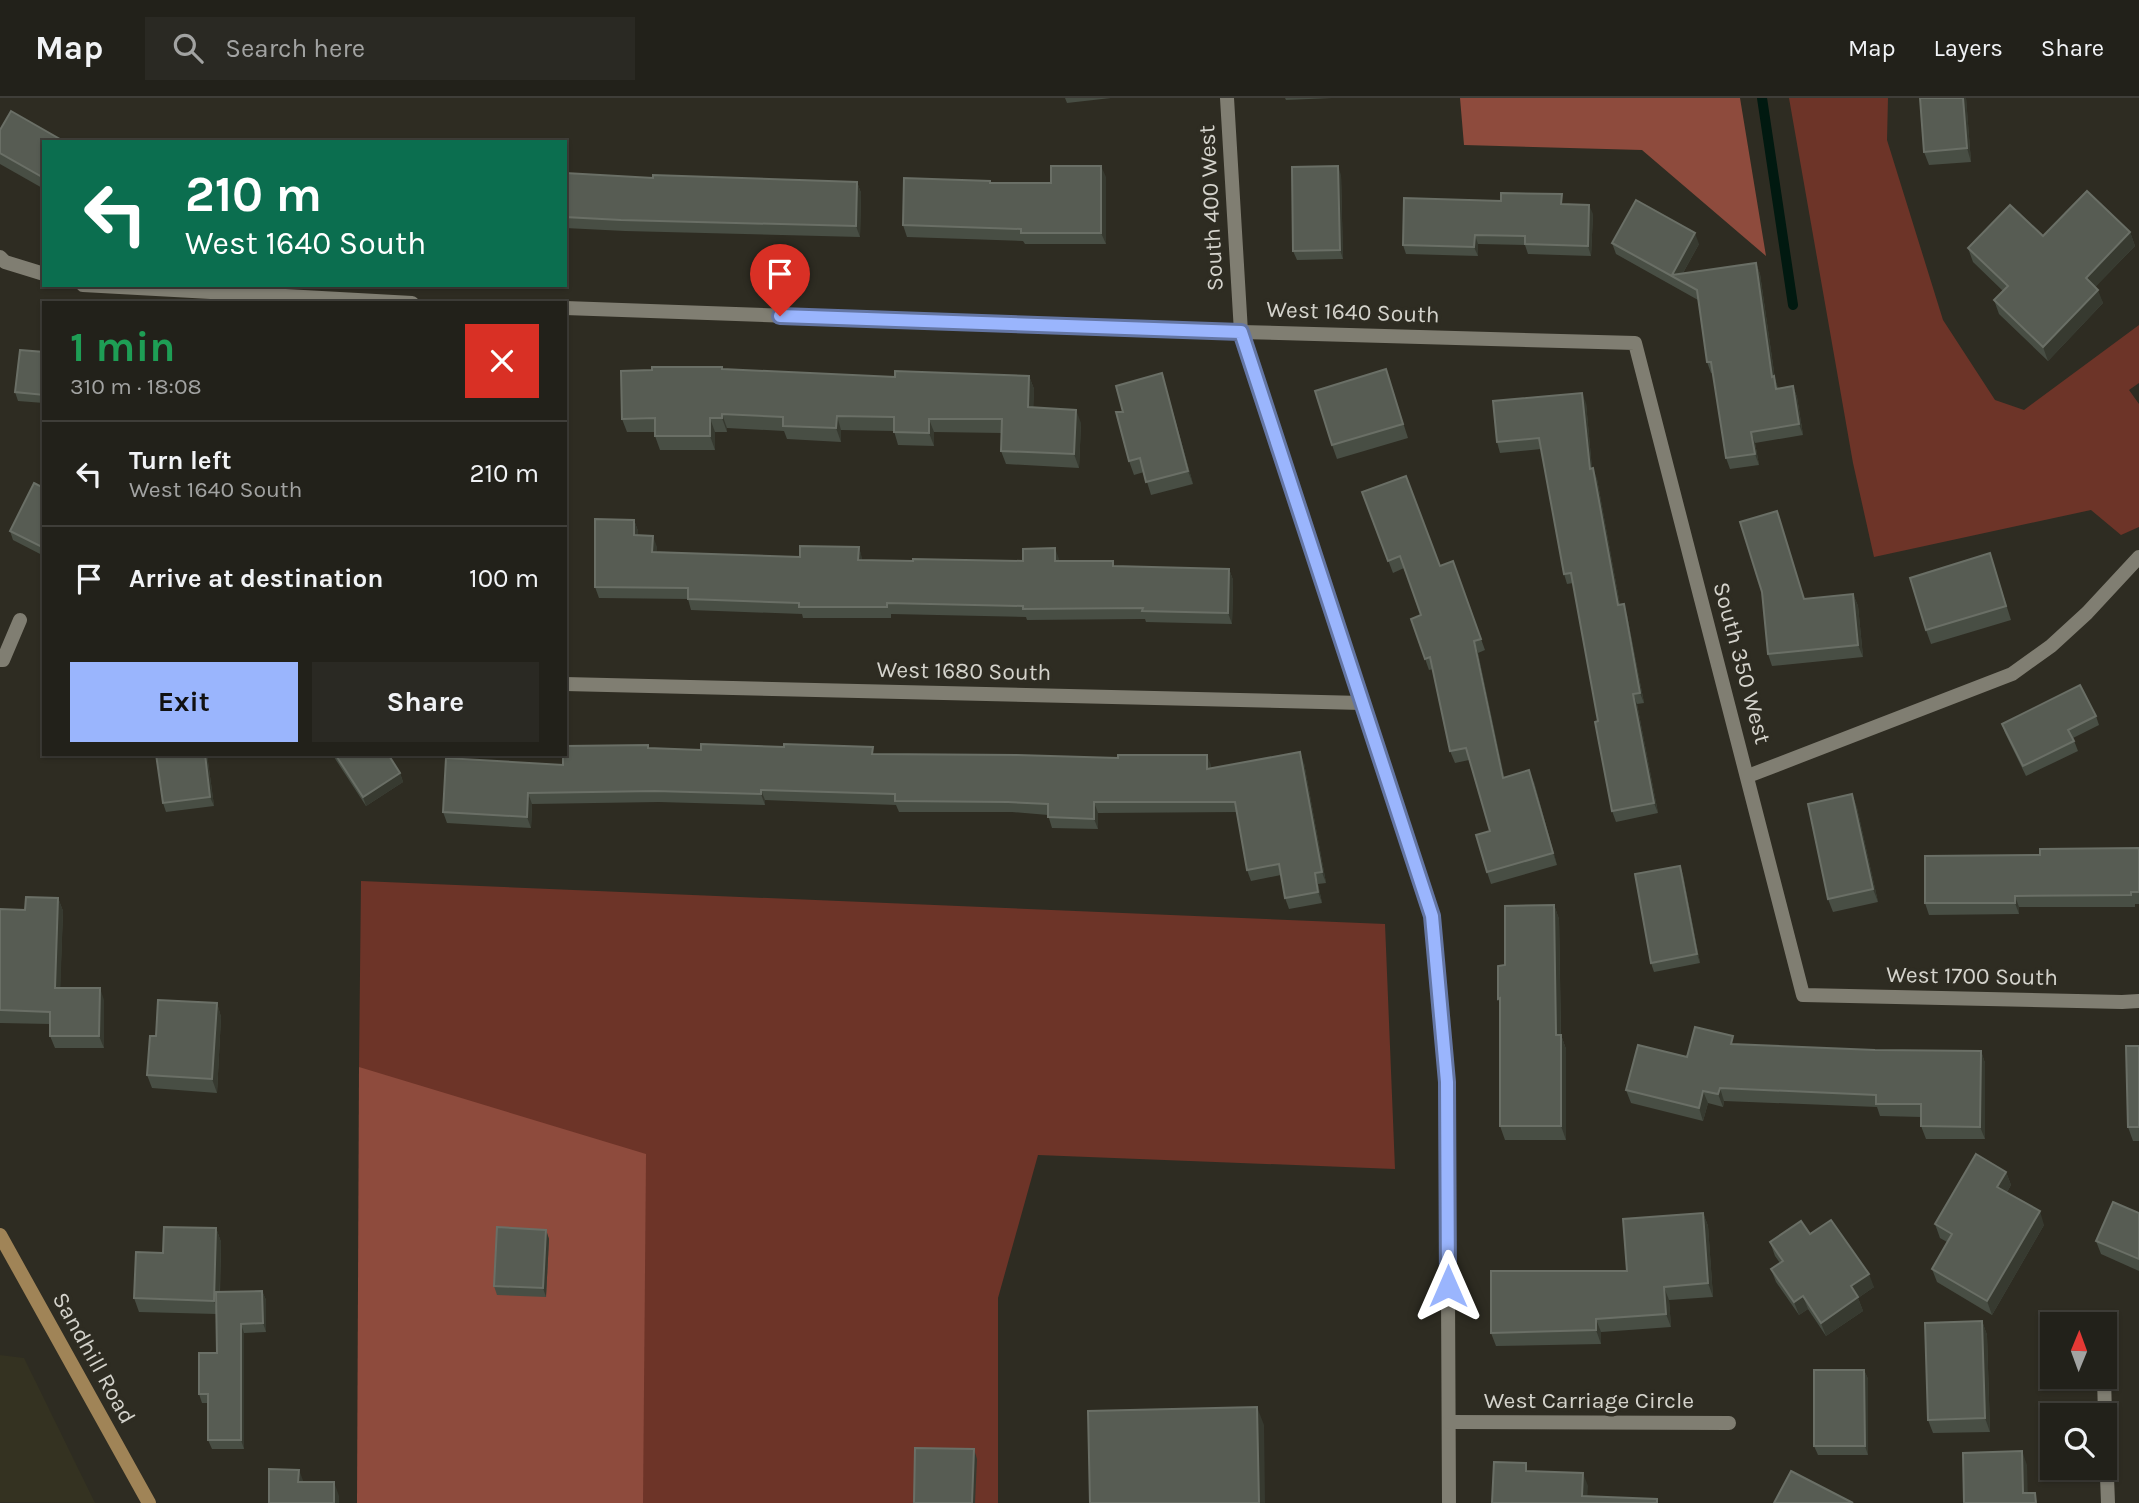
<!DOCTYPE html>
<html lang="en">
<head>
<meta charset="utf-8">
<style>
	:root { --surface:#22211a; --page:#2a2923; --text:#f1f3f6; --muted:#a2a3a2; --line:#3f3e39; --accent:#9ab5fd }
	body { margin:0; font-family:Karla,sans-serif; background:var(--page); color:var(--text); height:100vh; display:flex; flex-direction:column; font-size:26px; white-space:nowrap }
	* { box-sizing:border-box; margin:0 }
	p { font-size:23px; color:var(--muted) }
	.icon { flex:none; width:38px; height:38px; fill:none; stroke:currentColor; stroke-width:2; stroke-linecap:round; stroke-linejoin:round }
	.map { position:relative; flex:1; overflow:hidden }
	.side { position:absolute; left:42px; top:203px; width:525px; height:455px; display:flex; flex-direction:column; background:var(--surface); border-radius:0px; box-shadow:0 2px 5px #0004,0 0 0 2px var(--line) }
	.side>* { flex:none }
	.banner { position:absolute; left:42px; top:42px; width:525px; height:147px; border-radius:0px; box-shadow:0 2px 5px #0004,0 0 0 2px var(--line); background:#0b6e4f; color:#fff; overflow:hidden }
	.needle { width:46px; rotate:1deg }
	.fabs { position:absolute; left:2040px; top:1214px; display:grid; gap:14px }
	.fabs a { display:grid; place-items:center; width:77px; height:77px; border-radius:0px; background:var(--surface); box-shadow:0 2px 5px #0004,0 0 0 2px var(--line); font-size:35px }
	.pin { position:absolute; display:grid; place-items:center; width:60px; height:60px; color:#fff; margin:-72px -30px; border-radius:50% 50% 50% 0; rotate:-45deg; box-shadow:0 0 7px #0007 }
	.pin .icon { rotate:45deg }
	.me { position:absolute; width:77px; margin:-38px; rotate:0deg; stroke-linejoin:round; filter:drop-shadow(0 0 5px #0008) }
	.turn { display:flex; align-items:center; gap:24px; height:147px; padding:0 28px; font-size:32px }
	.turn .icon { width:91px; height:91px; stroke-width:2.5 }
	.turn b { display:block; font-size:49px; line-height:60px }
	.round { display:grid; place-items:center; flex:none; width:74px; height:74px; border-radius:0px; background:var(--page) }
	.summary { display:flex; align-items:center; justify-content:space-between; height:119px; padding:0 28px }
	h1 { font-size:42px; font-weight:700; line-height:52px; color:#1e9e55 }
	.action { display:flex; gap:14px; margin-top:auto; padding:14px 28px }
	.action a { flex:1; height:80px; border-radius:0px; background:var(--accent); color:#111; font-size:28px; font-weight:700; line-height:80px; text-align:center }
	.action a+a { background:var(--page); color:var(--text) }
	ul { padding:0; list-style:none }
	li { display:flex; align-items:center; gap:21px; height:105px; padding:0 28px; border-top:2px solid var(--line) }
	li div { flex:1 }
	li b { display:block; font-size:26px }
	li em { font-style:normal }
	header { display:flex; align-items:center; gap:42px; box-sizing:border-box; height:98px; padding:0 35px; background:var(--surface); border-bottom:2px solid var(--line) }
	header strong { font-size:33px }
	nav { display:flex; gap:38px; margin-inline-start:auto; font-size:24px }
	.search { width:490px; height:63px; background:var(--page); display:flex; align-items:center; gap:18px; box-sizing:border-box; padding:0 24px; border-radius:0px; color:var(--muted); font-size:26px }
	.map>svg:first-child { display:block }
</style>
</head>
<body>
<header>
<strong>Map</strong>
<div class="search"><svg class="icon" aria-label="search" viewBox="0 0 24 24"><circle cx="10" cy="10" r="6"/><path d="M15 15l6 6"/></svg>Search here</div>
<nav><a>Map</a><a>Layers</a><a>Share</a></nav>
</header>
<div class="map">
<svg width="2139" height="1405" viewBox="0 0 2139 1405">
	<rect width="100%" height="100%" fill="#2e2c22"/>
	<path fill="#343221" d="M0,1257L24,1260L95,1405L0,1404Z"/>
	<g fill="#6d3428">
		<path d="M1789,0H1888L1887,42L1943,222L1995,302L2024,312L2139,227V285L2129,292L2139,306V429L2121,437L2091,412L1874,459L1853,365Z"/>
		<path d="M361,783L1385,826L1395,1071L1038,1057L998,1200V1405H643L359,969Z"/>
	</g>
	<g fill="#8e4b3d">
		<path d="M1460,0H1740L1766,158L1642,52L1464,47Z"/>
		<path d="M359,969L646,1056L643,1405H357Z"/>
	</g>
	<g fill="none" stroke-linecap="round" stroke-linejoin="round">
		<path stroke="#011910" stroke-width="10" d="M1762,0L1793,207"/>
		<g stroke="#807e72" stroke-width="14">
			<path d="M1227,0L1241,234L1432,818L1447,984L1449,1405"/>
			<path d="M0,159L5,164L44,176"/>
			<path d="M83,187L412,205"/>
			<path d="M565,210L1241,234L1635,245L1803,897L2122,904L2139,903"/>
			<path d="M0,562H3L20,522"/>
			<path d="M565,586L1362,605"/>
			<path d="M1748,678L2012,576L2051,548L2087,515L2139,459"/>
			<path d="M2104,1279L2105,1318"/>
			<path d="M1449,1324L1729,1325"/>
			<path d="M2105,1326L2108,1405"/>
		</g>
		<path stroke="#a08457" stroke-width="14" d="M0,1137L149,1405"/>
	</g>
	<g fill="#484e44">
		<path d="M1065,0H1111L1067,5Z"/>
		<path d="M1285,0H1332L1286,2Z"/>
		<path d="M1966,0L1971,64L1929,67L1924,54Z"/>
		<path d="M0,32L44,44V91L0,66Z"/>
		<path d="M565,75L653,80L857,84L861,95L860,139L625,133L565,130Z"/>
		<path d="M1341,77L1343,161L1297,162L1293,153Z"/>
		<path d="M1106,79V146H1025L1023,143L907,139L903,127L990,83L991,85H1051Z"/>
		<path d="M1565,106L1593,116L1591,158L1528,156L1525,147L1478,146V158L1406,156L1403,147Z"/>
		<path d="M2130,134L2135,148L2095,189L2103,205L2048,263L1999,216L1994,202L2003,193L1973,164L1968,150L2043,138Z"/>
		<path d="M1612,145L1699,146L1683,175L1756,165L1760,176L1775,281L1778,290L1793,288L1797,299L1803,337L1755,345L1759,367L1730,371L1726,360L1713,275H1711L1707,264L1698,202L1616,156Z"/>
		<path d="M44,254V305L18,303L15,294Z"/>
		<path d="M723,271L895,279L1029,278L1034,291L1033,310L1081,325L1079,370L1006,366L1001,353L1002,335L934,334V348L898,347L894,333L841,332V344L787,341L784,333L727,330V334H715V352H660L655,338V334H627L622,321Z"/>
		<path d="M1386,271L1408,340L1337,361L1332,347Z"/>
		<path d="M1166,289L1193,386L1151,397L1144,374L1134,377L1129,363L1123,314Z"/>
		<path d="M1586,305L1592,371L1597,381L1620,507L1627,517L1644,605L1637,606L1658,715L1616,724L1612,713L1598,623L1573,485L1567,486L1564,476L1541,351L1500,355L1497,344Z"/>
		<path d="M44,390V458L13,442L10,433Z"/>
		<path d="M1362,394L1440,468L1453,463L1485,552L1478,555L1504,679L1534,684L1557,767L1491,786L1487,774L1490,733L1469,662L1455,665L1450,653L1433,571L1429,572L1411,521L1421,517L1404,470L1393,475Z"/>
		<path d="M1777,413L1804,501L1853,496L1858,508L1863,559L1772,568L1768,556Z"/>
		<path d="M634,422L638,433V438L657,449L656,454L800,459L859,449L862,462L1023,463L1059,461V463L1115,468L1229,471L1233,482L1232,526L1146,524L1145,521L1027,522L1026,519L891,516V520H803L802,516L691,512L688,501L599,500L595,489Z"/>
		<path d="M1990,455L2011,522L1931,546L1926,532Z"/>
		<path d="M2096,618L2099,627L2073,640L2078,653L2026,678L2005,635L2002,626Z"/>
		<path d="M648,647L649,650L875,656L1211,667V671L1304,665L1326,785L1318,786L1322,805L1289,811L1285,800L1281,777L1251,783L1247,772L1237,714L1098,715V731L1052,730L1048,717L1012,714H899L896,707L765,702V707L659,704L532,706L531,730L447,725L443,714L563,667Z"/>
		<path d="M207,656L214,708L166,714L163,705Z"/>
		<path d="M332,656H388L400,675L403,684L366,708Z"/>
		<path d="M1852,696L1857,710L1878,804L1833,814L1828,801Z"/>
		<path d="M2139,750V806H2135V809H2019V816L1929,817L1925,805L2040,757Z"/>
		<path d="M1680,768L1683,777L1700,865L1654,874L1651,865Z"/>
		<path d="M58,800L63,813L60,890L104,902V950H55L50,938V926L0,925V811L25,812Z"/>
		<path d="M1554,807L1559,821L1561,937L1566,951V1042H1505L1500,1028V906L1498,901L1505,867Z"/>
		<path d="M217,905L221,919L217,995L152,990L147,977L156,938Z"/>
		<path d="M1736,946L1875,952L1981,953L1985,965V1041H1926L1921,1028V1019L1880,1018L1877,1009L1724,1003L1723,1009L1708,1005L1703,1023L1631,1005L1626,992L1687,959Z"/>
		<path d="M2139,948V1043H2133L2128,1029Z"/>
		<path d="M2006,1074L2011,1087L2007,1094L2044,1127L1992,1217L1937,1184L1932,1171L1947,1144L1940,1140L1935,1126Z"/>
		<path d="M1703,1115L1708,1128L1713,1199L1669,1202L1671,1229L1601,1234V1246L1496,1248L1491,1235L1627,1173Z"/>
		<path d="M2139,1115V1173L2101,1156L2096,1143Z"/>
		<path d="M216,1130L221,1144L220,1194L262,1193L266,1202V1234L244,1235V1351H212L208,1342V1305H202L199,1296L217,1255V1216L139,1214L134,1200L163,1155Z"/>
		<path d="M546,1132L549,1141L546,1199L497,1197L494,1188Z"/>
		<path d="M1810,1136L1874,1189L1858,1200L1863,1213L1826,1238L1808,1211L1799,1217L1776,1184L1771,1171L1780,1165L1775,1158L1770,1144Z"/>
		<path d="M1982,1223L1987,1237L1990,1334L1933,1335L1928,1322Z"/>
		<path d="M1864,1272L1868,1281V1357H1818L1814,1348Z"/>
	</g>
	<g fill="#373a30">
		<path d="M1963,0H1966L1971,64L1967,50Z"/>
		<path d="M1101,68L1106,79V146L1101,135Z"/>
		<path d="M1338,68L1341,77L1343,161L1340,152Z"/>
		<path d="M857,84L861,95L860,139L856,128Z"/>
		<path d="M1589,107L1593,116L1591,158L1588,148Z"/>
		<path d="M2130,134L2135,148L2090,194L2086,180Z"/>
		<path d="M1695,135L1699,146L1679,182L1672,177Z"/>
		<path d="M1475,137L1478,146V158L1474,149Z"/>
		<path d="M1756,165L1760,176L1775,281L1778,289L1780,302L1772,279Z"/>
		<path d="M2098,192L2103,205L2048,263L2043,249Z"/>
		<path d="M1162,275L1166,289L1193,386L1188,373Z"/>
		<path d="M1029,278L1034,291L1033,323L1028,309Z"/>
		<path d="M1793,288L1797,299L1803,337L1799,326Z"/>
		<path d="M1582,295L1586,305L1593,381L1590,371Z"/>
		<path d="M1076,312L1081,325L1079,370L1074,356Z"/>
		<path d="M722,316L727,330V334L722,320Z"/>
		<path d="M837,318L841,332V344L836,330Z"/>
		<path d="M710,320L715,334V352L710,338Z"/>
		<path d="M929,321L934,334V348L929,335Z"/>
		<path d="M1751,334L1755,345L1759,367L1755,356Z"/>
		<path d="M1593,370L1597,381L1622,518L1618,507Z"/>
		<path d="M634,422L638,433V448L634,437Z"/>
		<path d="M653,438L657,449L656,465L652,454Z"/>
		<path d="M859,449L862,460V473L858,462Z"/>
		<path d="M1055,450L1059,461V474L1055,463Z"/>
		<path d="M1229,471L1233,482L1232,526L1228,515Z"/>
		<path d="M1853,496L1858,508L1863,559L1858,547Z"/>
		<path d="M1624,506L1627,517L1644,605L1640,595Z"/>
		<path d="M1474,543L1478,555L1507,691L1503,680Z"/>
		<path d="M1633,596L1637,606L1658,715L1654,705Z"/>
		<path d="M1300,654L1304,665L1326,785L1322,774Z"/>
		<path d="M205,656H207L214,708L210,699Z"/>
		<path d="M1207,657L1211,667V682L1207,671Z"/>
		<path d="M1529,672L1534,684L1557,767L1553,755Z"/>
		<path d="M400,675L403,684L366,708L363,699Z"/>
		<path d="M761,692L765,702V707L761,696Z"/>
		<path d="M528,695L532,706L531,730L527,719Z"/>
		<path d="M1852,696L1857,710L1878,804L1873,791Z"/>
		<path d="M1094,704L1098,715V731L1094,721Z"/>
		<path d="M1680,768L1683,777L1700,865L1697,856Z"/>
		<path d="M1315,775L1318,786L1322,805L1318,794Z"/>
		<path d="M2015,798L2019,809V816L2015,805Z"/>
		<path d="M58,800L63,813L60,902L55,890Z"/>
		<path d="M1554,807L1559,821L1561,951L1556,937Z"/>
		<path d="M100,890L104,902V950L99,938Z"/>
		<path d="M217,905L221,919L217,995L212,981Z"/>
		<path d="M1561,937L1566,951V1042L1561,1028Z"/>
		<path d="M1981,953L1985,965V1041L1980,1029Z"/>
		<path d="M1720,990L1724,1003L1723,1009L1718,996Z"/>
		<path d="M1703,993L1708,1005L1703,1023L1699,1010Z"/>
		<path d="M2006,1074L2011,1087L2002,1102L1997,1089Z"/>
		<path d="M2040,1113L2044,1127L1992,1217L1987,1203Z"/>
		<path d="M1703,1115L1708,1128L1713,1199L1708,1185Z"/>
		<path d="M216,1130L221,1144L219,1216L214,1203Z"/>
		<path d="M546,1132L549,1141L546,1199L543,1190Z"/>
		<path d="M1869,1176L1874,1189L1858,1200L1863,1213L1826,1238L1821,1225L1851,1188Z"/>
		<path d="M1664,1189L1669,1202L1671,1229L1666,1216Z"/>
		<path d="M262,1193L266,1202V1234L263,1225Z"/>
		<path d="M1803,1198L1808,1211L1799,1217L1794,1204Z"/>
		<path d="M1596,1221L1601,1234V1246L1596,1232Z"/>
		<path d="M1982,1223L1987,1237L1990,1334L1985,1320Z"/>
		<path d="M241,1226L244,1235V1351L241,1342Z"/>
		<path d="M1864,1272L1868,1281V1357L1865,1348Z"/>
		<path d="M1257,1309L1264,1327L1265,1405H1259Z"/>
		<path d="M974,1351L977,1361L975,1405H972Z"/>
		<path d="M2022,1353L2027,1367L2028,1405L2023,1395Z"/>
		<path d="M299,1372L304,1385L298,1384Z"/>
		<path d="M1583,1375L1588,1388L1587,1405L1582,1398Z"/>
		<path d="M334,1384L339,1398V1405H334Z"/>
	</g>
	<g fill="#575c53" stroke="#6a6f66" stroke-width="2">
		<path d="M1920,0H1963L1967,50L1924,54Z"/>
		<path d="M11,13L65,44H44V80L0,55V32Z"/>
		<path d="M1051,68H1101V135H1021V131L903,127L904,80L990,83V85H1051Z"/>
		<path d="M1338,68L1340,152L1293,153L1292,69Z"/>
		<path d="M565,75L653,80V77L857,84L856,128L621,122L565,119Z"/>
		<path d="M2087,93L2130,134L2086,180L2098,192L2043,249L1994,202L2008,188L1968,150L2010,107L2043,138Z"/>
		<path d="M1501,95L1562,96L1561,106L1589,107L1588,148L1525,146V138L1475,137L1474,149L1403,147L1404,100L1501,103Z"/>
		<path d="M1636,102L1695,135L1672,177L1756,165L1772,279L1774,278L1776,291L1793,288L1799,326L1751,334L1755,356L1726,360L1711,264H1707L1697,192L1612,145Z"/>
		<path d="M20,252L44,254V297L15,294Z"/>
		<path d="M652,269H722V271L895,279V273L1029,278L1028,309L1076,312L1074,356L1001,353L1002,321H929V335L894,334V319L837,318L836,330L783,328V319L722,316V320H710V338H655V320L622,321L621,273L652,272Z"/>
		<path d="M1386,271L1403,326L1332,347L1315,293Z"/>
		<path d="M1162,275L1188,373L1146,384L1140,360L1129,363L1116,314H1123L1116,288Z"/>
		<path d="M1582,295L1590,371L1593,370L1618,507L1624,506L1640,595L1633,596L1654,705L1612,713L1595,624L1598,623L1571,475L1564,476L1539,340L1497,344L1493,303Z"/>
		<path d="M1406,378L1440,468L1453,463L1481,541L1474,543L1503,680L1529,672L1553,755L1487,774L1476,737L1490,733L1466,650L1450,653L1430,559L1425,561L1411,521L1421,517L1400,458L1388,463L1362,394Z"/>
		<path d="M34,385L44,390V450L10,433Z"/>
		<path d="M1777,413L1804,501L1853,496L1858,547L1768,556L1762,494L1740,424Z"/>
		<path d="M595,421L634,422V437L653,438L652,454L800,459V448L859,449L858,462L913,463V461L1023,463V451L1055,450V463H1113V468L1229,471L1228,515L1142,513L1143,510L1023,511V508L887,505V509H799V505L688,501V490L595,489Z"/>
		<path d="M1990,455L2006,508L1926,532L1910,480Z"/>
		<path d="M2080,587L2096,618L2068,632L2074,643L2023,668L2002,626Z"/>
		<path d="M701,646L784,649V646L873,649L872,656L1017,657L1118,660V657H1207V671L1300,654L1322,774L1315,775L1318,794L1285,800L1279,766L1247,772L1235,704H1094V721L1048,719V706L1008,704L895,703V696L761,692V696L655,693L528,695L527,719L443,714L446,660L563,667V656H565V648L648,647V650L701,652Z"/>
		<path d="M156,656H205L210,699L163,705Z"/>
		<path d="M335,656H388L400,675L363,699Z"/>
		<path d="M1852,696L1873,791L1828,801L1808,706Z"/>
		<path d="M2139,750V794H2131V797L2015,798V805H1925V758L2040,757V751Z"/>
		<path d="M1680,768L1697,856L1651,865L1635,776Z"/>
		<path d="M26,799L58,800L55,890H100L99,938H50V914L0,912V811L25,812Z"/>
		<path d="M1554,807L1556,937H1561V1028H1500V900L1498,901V868L1505,867V808Z"/>
		<path d="M158,902L217,905L212,981L147,977L150,938H156Z"/>
		<path d="M1695,929L1733,938L1731,946L1875,952L1981,953L1980,1029L1921,1028V1006H1876V997L1720,990L1718,996L1703,993L1699,1010L1626,992L1638,947L1687,959Z"/>
		<path d="M2126,948H2139V1029H2128Z"/>
		<path d="M1976,1056L2006,1074L1997,1089L2040,1113L1987,1203L1932,1171L1952,1136L1935,1126Z"/>
		<path d="M2113,1104L2139,1115V1161L2096,1143Z"/>
		<path d="M1703,1115L1708,1185L1664,1189L1666,1216L1596,1221V1232L1491,1235V1173H1627L1623,1121Z"/>
		<path d="M1831,1122L1869,1176L1851,1188L1858,1199L1821,1225L1803,1198L1794,1204L1771,1171L1783,1163L1770,1144L1801,1123L1810,1136Z"/>
		<path d="M164,1129L216,1130L214,1203L134,1200L136,1154L163,1155Z"/>
		<path d="M497,1129L546,1132L543,1190L494,1188Z"/>
		<path d="M262,1193L263,1225L241,1226V1342H208V1296H199V1255H217L216,1194Z"/>
		<path d="M1982,1223L1985,1320L1928,1322L1925,1225Z"/>
		<path d="M1814,1272H1864L1865,1348H1814Z"/>
		<path d="M1257,1309L1259,1405H1090L1088,1313Z"/>
		<path d="M915,1350L974,1351L972,1405H914Z"/>
		<path d="M2022,1353L2023,1395H2035L2036,1405H1964L1963,1355Z"/>
		<path d="M1494,1364L1526,1365V1373L1583,1375L1582,1398L1657,1401V1405H1492Z"/>
		<path d="M269,1371L299,1372L298,1384H334V1405H269Z"/>
		<path d="M1791,1373L1853,1405H1774Z"/>
	</g>
	<g fill="none" stroke-linecap="round" stroke-linejoin="round">
		<g stroke="#6476a4" stroke-width="18">
			<path id="route" d="M780,218L1241,234L1432,818L1447,984L1448,1188"/>
		</g>
		<use href="#route" stroke="#9ab5fd" stroke-width="12"/>
	</g>
	<g text-anchor="middle" dominant-baseline="central" stroke-width="7" stroke-linejoin="round" paint-order="stroke">
		<g font-size="23" fill="#d4d3cc" stroke="#2e2c22">
			<text transform="translate(1211 110) rotate(-93)">South 400 West</text>
			<text transform="translate(1353 214) rotate(2)">West 1640 South</text>
			<text transform="translate(1742 565) rotate(75)">South 350 West</text>
			<text transform="translate(964 573) rotate(1)">West 1680 South</text>
			<text transform="translate(1972 878) rotate(1)">West 1700 South</text>
			<text transform="translate(94 1260) rotate(61)">Sandhill Road</text>
			<text x="1589" y="1302">West Carriage Circle</text>
		</g>
	</g>
</svg>
<div class="fabs">
<a><svg class="needle" viewBox="-14 -14 28 28"><path d="M0-13l5 13h-10z" fill="#e53935"/><path d="M0 13l5-13h-10z" fill="#a2a3a2"/></svg></a>
<a><svg class="icon" aria-label="search" viewBox="0 0 24 24"><circle cx="10" cy="10" r="6"/><path d="M15 15l6 6"/></svg></a>
</div>
<div class="pin" style="left:780px;top:218px;background:#d93025"><svg class="icon" aria-label="arrive" viewBox="0 0 24 24"><path d="M6 21V4h12l-3 4 3 4H6"/></svg></div>
<svg class="me" style="left:1448px;top:1188px" viewBox="-20 -20 40 40"><path d="M0-17L14 15 0 8-14 15z" fill="#9ab5fd" stroke="#fff" stroke-width="4"/></svg>
<div class="banner">
<div class="turn"><svg class="icon" aria-label="left" viewBox="0 0 24 24"><path d="M17 20v-9H6M10 6l-5 5 5 5"/></svg><div><b>210 m</b>West 1640 South</div></div>
</div>
<section class="side">
<div class="summary"><div><h1>1 min</h1><p>310 m · 18:08</p></div><a class="round" style="background:#d93025;color:#fff"><svg class="icon" aria-label="close" viewBox="0 0 24 24"><path d="M6 6l12 12M18 6L6 18"/></svg></a></div>
<ul>
<li><svg class="icon" aria-label="left" viewBox="0 0 24 24"><path d="M17 20v-9H6M10 6l-5 5 5 5"/></svg><div><b>Turn left</b><p>West 1640 South</p></div><em>210 m</em></li>
<li><svg class="icon" aria-label="arrive" viewBox="0 0 24 24"><path d="M6 21V4h12l-3 4 3 4H6"/></svg><div><b>Arrive at destination</b></div><em>100 m</em></li>
</ul>
<div class="action"><a>Exit</a><a>Share</a></div>
</section>
</div>
</body>
</html>
